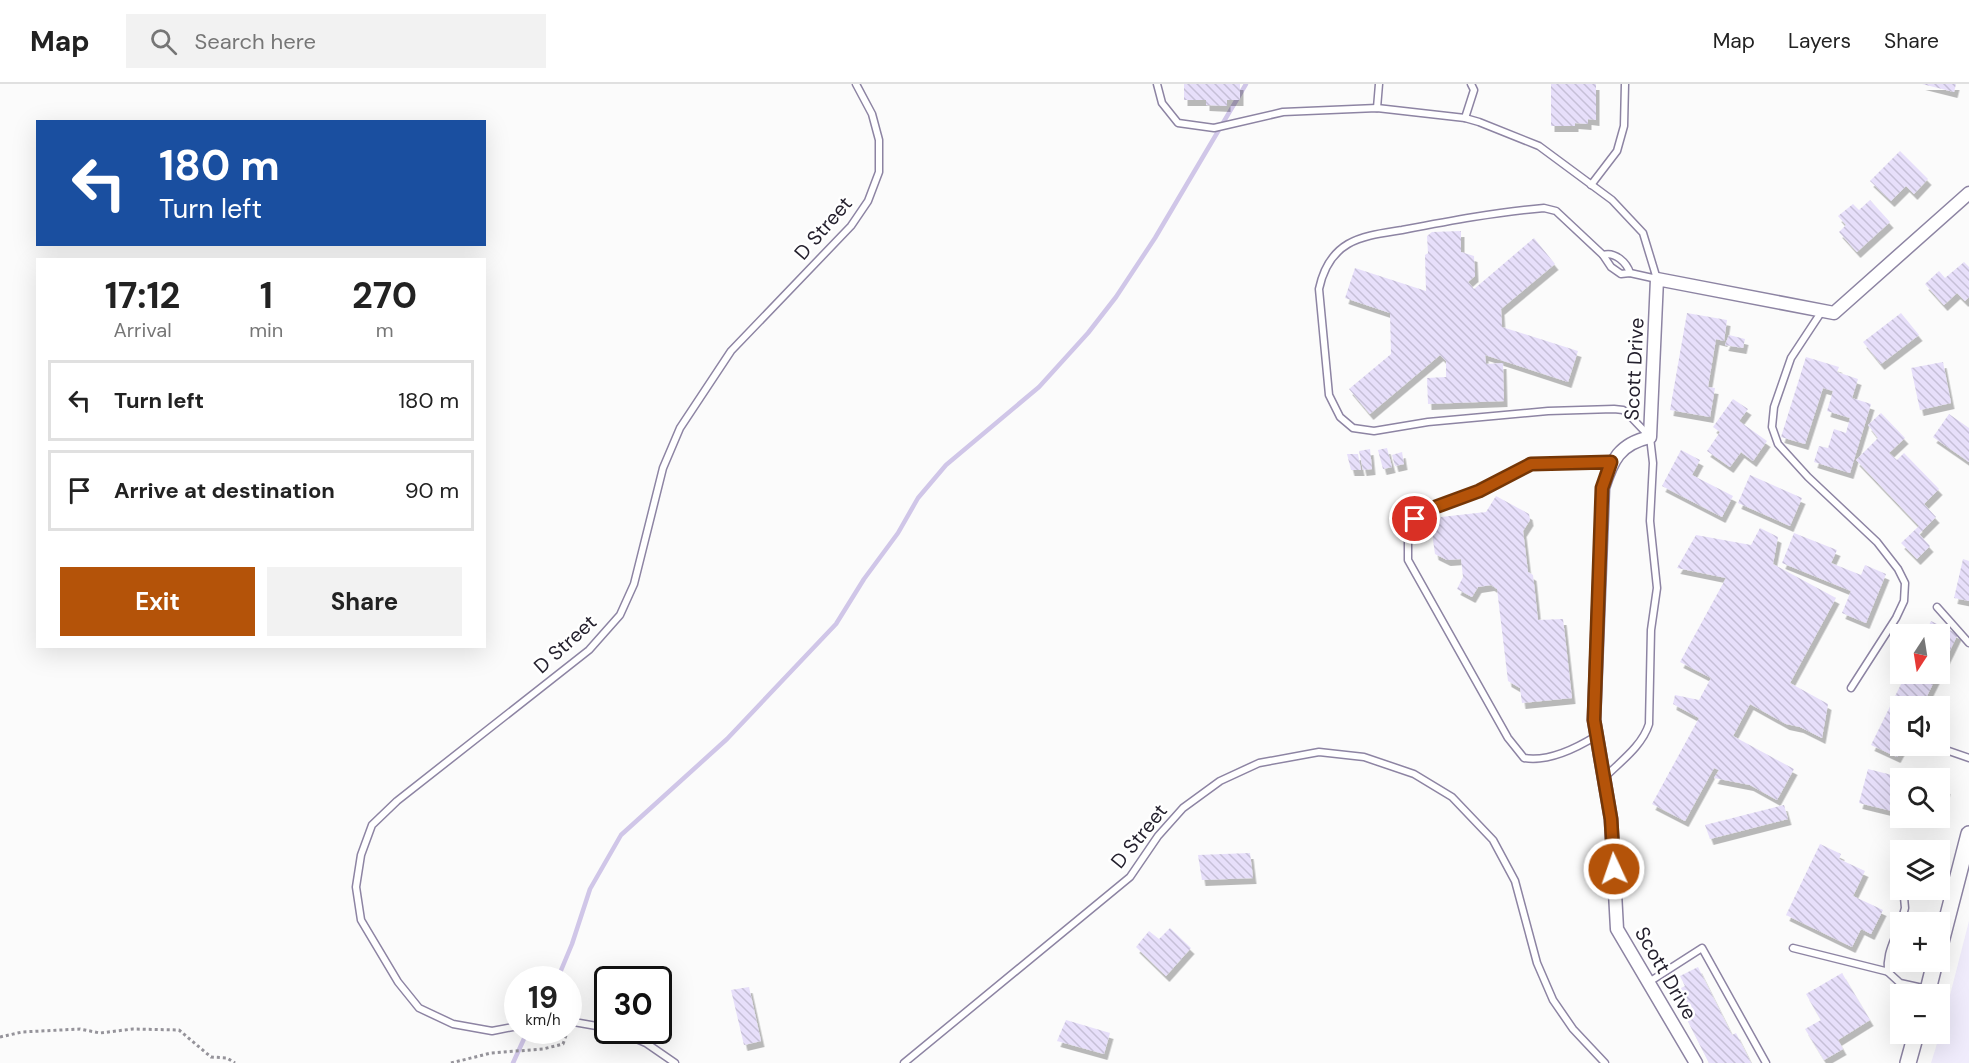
<!DOCTYPE html>
<html lang="en">
<head>
<meta charset="utf-8">
<style>
	:root { --surface:#fff; --page:#f2f2f2; --text:#222; --muted:#767676; --line:#e0e0e0; --accent:#b45309 }
	body { margin:0; font-family:"DM Sans",sans-serif; background:var(--page); color:var(--text); height:100vh; display:flex; flex-direction:column; font-size:22px; white-space:nowrap }
	* { box-sizing:border-box; margin:0 }
	p { font-size:20px; color:var(--muted) }
	.icon { flex:none; width:33px; height:33px; fill:none; stroke:currentColor; stroke-width:2; stroke-linecap:round; stroke-linejoin:round }
	.map { position:relative; flex:1; overflow:hidden }
	.drawer { position:absolute; left:36px; top:174px; width:450px; height:390px; display:flex; flex-direction:column; background:var(--surface); border-radius:0px; box-shadow:0 6px 24px #0002 }
	.drawer>* { flex:none }
	.banner { position:absolute; left:36px; top:36px; width:450px; height:126px; border-radius:0px; box-shadow:0 6px 24px #0002; background:#1a4fa0; color:#fff; overflow:hidden }
	.needle { width:39px; rotate:192deg }
	.controls { position:absolute; left:1890px; top:540px; display:grid; gap:12px }
	.controls a { display:grid; place-items:center; width:60px; height:60px; border-radius:0px; background:var(--surface); box-shadow:0 6px 24px #0002; font-size:30px }
	.speed { position:absolute; left:504px; top:882px; display:flex; gap:12px; font-size:30px; font-weight:700; text-align:center }
	.speed>* { display:grid; place-content:center; width:78px; height:78px; border-radius:50%; background:var(--surface); box-shadow:0 6px 24px #0002; line-height:1 }
	.speed small { font-size:15px; font-weight:400 }
	.speed .limit { border:3px solid #111; border-radius:9px; background:#fff; color:#111 }
	.pin { position:absolute; display:grid; place-items:center; width:51px; height:51px; color:#fff; margin:-26px; border:3px solid #fff; border-radius:50%; box-shadow:0 2px 6px #0007 }
	.me { position:absolute; width:66px; margin:-33px; rotate:357deg; stroke-linejoin:round; filter:drop-shadow(0 0 4px #0008) }
	.turn { display:flex; align-items:center; gap:21px; height:126px; padding:0 24px; font-size:27px }
	.turn .icon { width:78px; height:78px; stroke-width:2.5 }
	.turn b { display:block; font-size:42px; line-height:51px }
	.eta { display:flex; justify-content:space-evenly; align-items:center; height:102px; text-align:center }
	.eta b { font-size:36px; font-weight:700; line-height:42px }
	.cta { display:flex; gap:12px; margin-top:auto; padding:12px 24px }
	.cta a { flex:1; height:69px; border-radius:0px; background:var(--accent); color:#fff; font-size:24px; font-weight:700; line-height:69px; text-align:center }
	.cta a+a { background:var(--page); color:var(--text) }
	ul { padding:0; list-style:none }
	li { display:flex; align-items:center; gap:18px; height:81px; margin:0 12px 9px; padding:0 12px; border:3px solid var(--line); border-radius:0px }
	li div { flex:1 }
	li b { display:block; font-size:22px }
	li em { font-style:normal }
	header { display:flex; align-items:center; gap:36px; box-sizing:border-box; height:84px; padding:0 30px; background:var(--surface); border-bottom:2px solid var(--line) }
	header strong { font-size:28px }
	nav { display:flex; gap:33px; margin-inline-start:auto; font-size:21px }
	.search { width:420px; height:54px; background:var(--page); display:flex; align-items:center; gap:15px; box-sizing:border-box; padding:0 21px; border-radius:0px; color:var(--muted); font-size:22px }
	.map>svg:first-child { display:block }
</style>
</head>
<body>
<header>
<strong>Map</strong>
<div class="search"><svg class="icon" aria-label="search" viewBox="0 0 24 24"><circle cx="10" cy="10" r="6"/><path d="M15 15l6 6"/></svg>Search here</div>
<nav><a>Map</a><a>Layers</a><a>Share</a></nav>
</header>
<div class="map">
<svg width="1969" height="979" viewBox="0 0 1969 979">
	<defs>
		<pattern id="building-back-hatch" width="6" height="6" patternUnits="userSpaceOnUse" patternTransform="scale(1.5)"><rect width="6" height="6" fill="#e7dffa"/><path d="M-1 5l2 2M0 0l6 6M5-1l2 2" fill="none" stroke="#c6bfd7"/></pattern>
		<filter id="shadow"><feDropShadow dx="3.5" dy="6" stdDeviation="0" flood-color="#0004"/></filter>
	</defs>
	<rect width="100%" height="100%" fill="#fbfbfb"/>
	<path fill="#f0ecfc" d="M1969,837V979H1931L1940,950Z"/>
	<g fill="none" stroke-linecap="round" stroke-linejoin="round">
		<g stroke="#d0c6e8" stroke-width="4.5">
			<path d="M557,896L572,860L590,805L621,751L727,655L836,540L864,495L898,449L918,414L946,381L1039,303L1088,249L1116,213L1155,154L1246,0"/>
			<path d="M513,979L528,946"/>
		</g>
	</g>
	<g fill="url(#building-back-hatch)" filter="url(#shadow)">
		<path d="M1184,0H1240V16H1227V22L1206,21V16H1184Z"/>
		<path d="M1551,0H1596V36L1588,35V40L1575,39V42H1551Z"/>
		<path d="M1922,0H1956L1954,8Z"/>
		<path d="M1900,67L1928,95L1914,110L1906,102L1891,117L1870,97Z"/>
		<path d="M1870,116L1890,138L1857,168L1839,148L1846,141L1838,132L1853,120L1859,126Z"/>
		<path d="M1461,147V168L1474,172L1475,192L1468,198L1474,205L1534,154L1555,180L1501,225L1502,243L1578,267L1568,298L1485,271L1486,280L1503,279L1504,317L1428,320L1427,294L1446,293V277L1440,271L1370,330L1349,305L1391,270L1390,229L1345,214L1355,184L1426,207L1425,171L1428,169L1427,152L1432,148Z"/>
		<path d="M1964,178L1969,183V213L1965,217L1957,209L1944,221L1925,200L1939,187L1945,194Z"/>
		<path d="M1687,229L1727,236L1724,257L1716,255L1708,303L1715,304L1710,333L1670,326Z"/>
		<path d="M1901,229L1919,251L1881,280L1863,258Z"/>
		<path d="M1729,251L1745,255L1743,264L1725,261Z"/>
		<path d="M1806,273L1839,283L1837,288L1858,295L1852,314L1871,320L1850,389L1814,378L1819,362L1828,364L1834,345L1846,349L1850,334L1827,327L1833,307L1823,304L1805,360L1781,353Z"/>
		<path d="M1943,278L1951,319L1920,326L1911,284Z"/>
		<path d="M1733,315L1748,325L1739,337L1767,357L1753,377L1741,368L1730,383L1707,367L1720,348L1713,343Z"/>
		<path d="M1881,329L1905,354L1889,369L1897,376L1904,369L1939,405L1924,420L1936,433L1919,450L1930,462L1917,475L1901,459L1919,442L1856,376L1878,354L1868,341Z"/>
		<path d="M1949,330L1969,344V378L1933,353Z"/>
		<path d="M1387,364L1392,383L1383,385L1378,366Z"/>
		<path d="M1370,365L1372,385L1363,386L1359,367Z"/>
		<path d="M1681,366L1700,376L1692,391L1733,412L1722,433L1662,402Z"/>
		<path d="M1402,368L1404,380L1395,382L1392,371Z"/>
		<path d="M1347,370H1358L1361,386H1351Z"/>
		<path d="M1750,391L1802,414L1790,442L1738,419Z"/>
		<path d="M1496,412L1529,430L1530,436L1523,447L1528,488L1533,491L1538,536L1563,535L1572,614L1522,619L1520,604L1508,597L1497,505L1491,501L1478,503L1472,513L1457,505L1463,493L1461,475L1447,476L1435,470L1432,449L1441,433L1486,428Z"/>
		<path d="M1760,444L1778,453L1773,480L1836,514L1790,599L1828,620L1822,654L1800,643L1786,640L1750,620L1733,652L1794,685L1777,716L1750,701L1714,694L1719,686L1714,684L1685,737L1652,720L1699,634L1673,620L1675,611L1699,616L1711,594L1680,578L1726,494L1677,484L1696,451L1751,461Z"/>
		<path d="M1794,449L1837,466L1831,479L1861,491L1865,481L1886,490L1866,539L1842,529L1851,507L1782,479Z"/>
		<path d="M1963,475L1969,477V517L1954,514Z"/>
		<path d="M1931,537L1958,550L1940,587V550H1925Z"/>
		<path d="M1906,590H1938L1922,622H1900V662H1903L1897,673L1871,661Z"/>
		<path d="M1868,685L1900,693V729L1859,719Z"/>
		<path d="M1940,703L1947,704L1940,730Z"/>
		<path d="M1784,721L1788,735L1710,755L1705,741Z"/>
		<path d="M1820,760L1841,770L1839,775L1865,787L1853,812L1883,826L1871,850L1861,845L1852,863L1786,831Z"/>
		<path d="M1250,769L1253,794L1202,796L1198,771Z"/>
		<path d="M1170,844L1191,864L1166,892L1136,863L1149,847L1159,855Z"/>
		<path d="M1698,883L1732,951L1736,949L1751,979H1709L1673,908L1685,902L1680,892Z"/>
		<path d="M1842,889L1870,936L1838,956L1843,965L1824,976L1805,945L1821,936L1806,910Z"/>
		<path d="M749,903L761,957L744,961L731,906Z"/>
		<path d="M1066,936L1110,949L1104,970L1057,957Z"/>
	</g>
	<g fill="none" stroke-linecap="round" stroke-linejoin="round">
		<g stroke="#8d84a3" stroke-width="9">
			<g id="service">
				<path d="M1157,0L1162,19L1178,39L1214,44L1283,28L1377,24L1465,34L1479,38L1539,62L1612,116L1643,149L1657,195L1630,189L1621,190L1611,183L1603,171L1556,127L1544,124C1496,128 1449,137 1402,146C1384,149 1364,151 1348,160C1331,170 1323,186 1319,205L1329,311L1340,333L1353,344L1374,347L1428,338L1548,327L1614,325L1623,326L1630,332L1650,353L1653,379L1650,437L1657,504L1651,546L1649,640C1642,662 1621,677 1605,693"/>
				<path d="M1377,24L1379,0"/>
				<path d="M1465,34L1474,6L1471,0"/>
				<path d="M1591,101L1617,67L1624,42L1625,0"/>
				<path d="M1603,171C1615,167 1627,179 1630,189"/>
				<path d="M1822,227L1791,274L1774,323L1772,343L1778,360L1808,393L1877,458L1898,485L1905,499L1904,517L1896,534L1851,604"/>
				<path d="M1937,523L1969,559"/>
				<path d="M1596,652C1575,665 1548,678 1524,674L1508,654L1408,476V452L1415,435L1430,425L1479,407L1531,380L1611,378"/>
				<path d="M1946,666L1969,674"/>
				<path d="M1901,838L1905,824L1904,813"/>
				<path d="M1900,839C1895,857 1886,868 1888,888L1900,899L1927,905"/>
				<path d="M1793,864L1889,888"/>
				<path d="M1649,898L1702,864L1766,979"/>
				<path d="M568,937L608,944"/>
				<path d="M518,942L492,947L453,940L419,924L398,898L361,836L356,803L361,771L372,741L397,717L589,566L620,531L634,500L663,384L680,344L731,267L851,142L868,117L879,88V56L872,30L856,0"/>
				<path d="M616,946L646,959L675,979"/>
				<path d="M904,979L1130,793L1158,752L1183,724L1220,697L1259,679L1319,668L1364,673L1414,690L1452,713L1493,756L1515,797L1537,879L1553,916L1573,945L1605,979"/>
			</g>
		</g>
		<g stroke="#8d84a3" stroke-width="15">
			<path id="minor" d="M1696,979L1617,845L1611,735L1594,636L1603,404C1612,376 1619,360 1650,353L1657,195L1834,229L1969,109"/>
		</g>
		<g stroke="#8d84a3" stroke-width="18">
			<g id="tertiary">
				<path d="M1940,862L1969,750"/>
				<path d="M1927,910L1935,878"/>
				<path d="M1908,979L1916,950"/>
			</g>
		</g>
		<g stroke="#95939a" stroke-width="3" stroke-dasharray="3 3" stroke-linecap="butt">
			<path d="M0,953L22,948L80,945L100,949L133,945L179,946L211,973L227,974L235,979"/>
			<path d="M451,979L491,969L543,965L563,960L568,946"/>
		</g>
		<use href="#service" stroke="#fff" stroke-width="6"/>
		<use href="#minor" stroke="#fff" stroke-width="12"/>
		<use href="#tertiary" stroke="#fff" stroke-width="15"/>
	</g>
	<g fill="none" stroke-linecap="round" stroke-linejoin="round">
		<g stroke="#753606" stroke-width="15">
			<path id="route" d="M1415,435L1430,425L1479,407L1531,380L1611,378L1602,404L1594,636L1611,735L1614,785"/>
		</g>
		<use href="#route" stroke="#b45309" stroke-width="10"/>
	</g>
	<g text-anchor="middle" dominant-baseline="central" stroke-width="5" stroke-linejoin="round" paint-order="stroke">
		<g font-size="20" fill="#25212e" stroke="#fff">
			<text transform="translate(823 144) rotate(-49)">D Street</text>
			<text transform="translate(1634 285) rotate(-87)">Scott Drive</text>
			<text transform="translate(565 560) rotate(-42)">D Street</text>
			<text transform="translate(1139 752) rotate(-51)">D Street</text>
			<text transform="translate(1666 889) rotate(60)">Scott Drive</text>
		</g>
	</g>
</svg>
<div class="controls">
<a><svg class="needle" viewBox="-14 -14 28 28"><path d="M0-13l5 13h-10z" fill="#e53935"/><path d="M0 13l5-13h-10z" fill="#767676"/></svg></a>
<a><svg class="icon" aria-label="sound" viewBox="0 0 24 24"><path d="M4 9h4l5-4v14l-5-4H4zM17 9q2 3 0 6"/></svg></a>
<a><svg class="icon" aria-label="search" viewBox="0 0 24 24"><circle cx="10" cy="10" r="6"/><path d="M15 15l6 6"/></svg></a>
<a><svg class="icon" aria-label="layers" viewBox="0 0 24 24"><path d="M12 4l9 5-9 5-9-5zM3 14l9 5 9-5"/></svg></a>
<a>+</a>
<a>−</a>
</div>
<div class="speed"><div>19<small>km/h</small></div><div class="limit">30</div></div>
<div class="pin" style="left:1415px;top:435px;background:#d93025"><svg class="icon" aria-label="arrive" viewBox="0 0 24 24"><path d="M6 21V4h12l-3 4 3 4H6"/></svg></div>
<svg class="me" style="left:1614px;top:785px" viewBox="-20 -20 40 40"><circle r="17" fill="#b45309" stroke="#fff" stroke-width="3"/><path d="M0-11L8 9 0 5-8 9z" fill="#fff"/></svg>
<div class="banner">
<div class="turn"><svg class="icon" aria-label="left" viewBox="0 0 24 24"><path d="M17 20v-9H6M10 6l-5 5 5 5"/></svg><div><b>180 m</b>Turn left</div></div>
</div>
<section class="drawer">
<div class="eta">
<div><b>17:12</b><p>Arrival</p></div>
<div><b>1</b><p>min</p></div>
<div><b>270</b><p>m</p></div>
</div>
<ul>
<li><svg class="icon" aria-label="left" viewBox="0 0 24 24"><path d="M17 20v-9H6M10 6l-5 5 5 5"/></svg><div><b>Turn left</b></div><em>180 m</em></li>
<li><svg class="icon" aria-label="arrive" viewBox="0 0 24 24"><path d="M6 21V4h12l-3 4 3 4H6"/></svg><div><b>Arrive at destination</b></div><em>90 m</em></li>
</ul>
<div class="cta"><a>Exit</a><a>Share</a></div>
</section>
</div>
</body>
</html>
